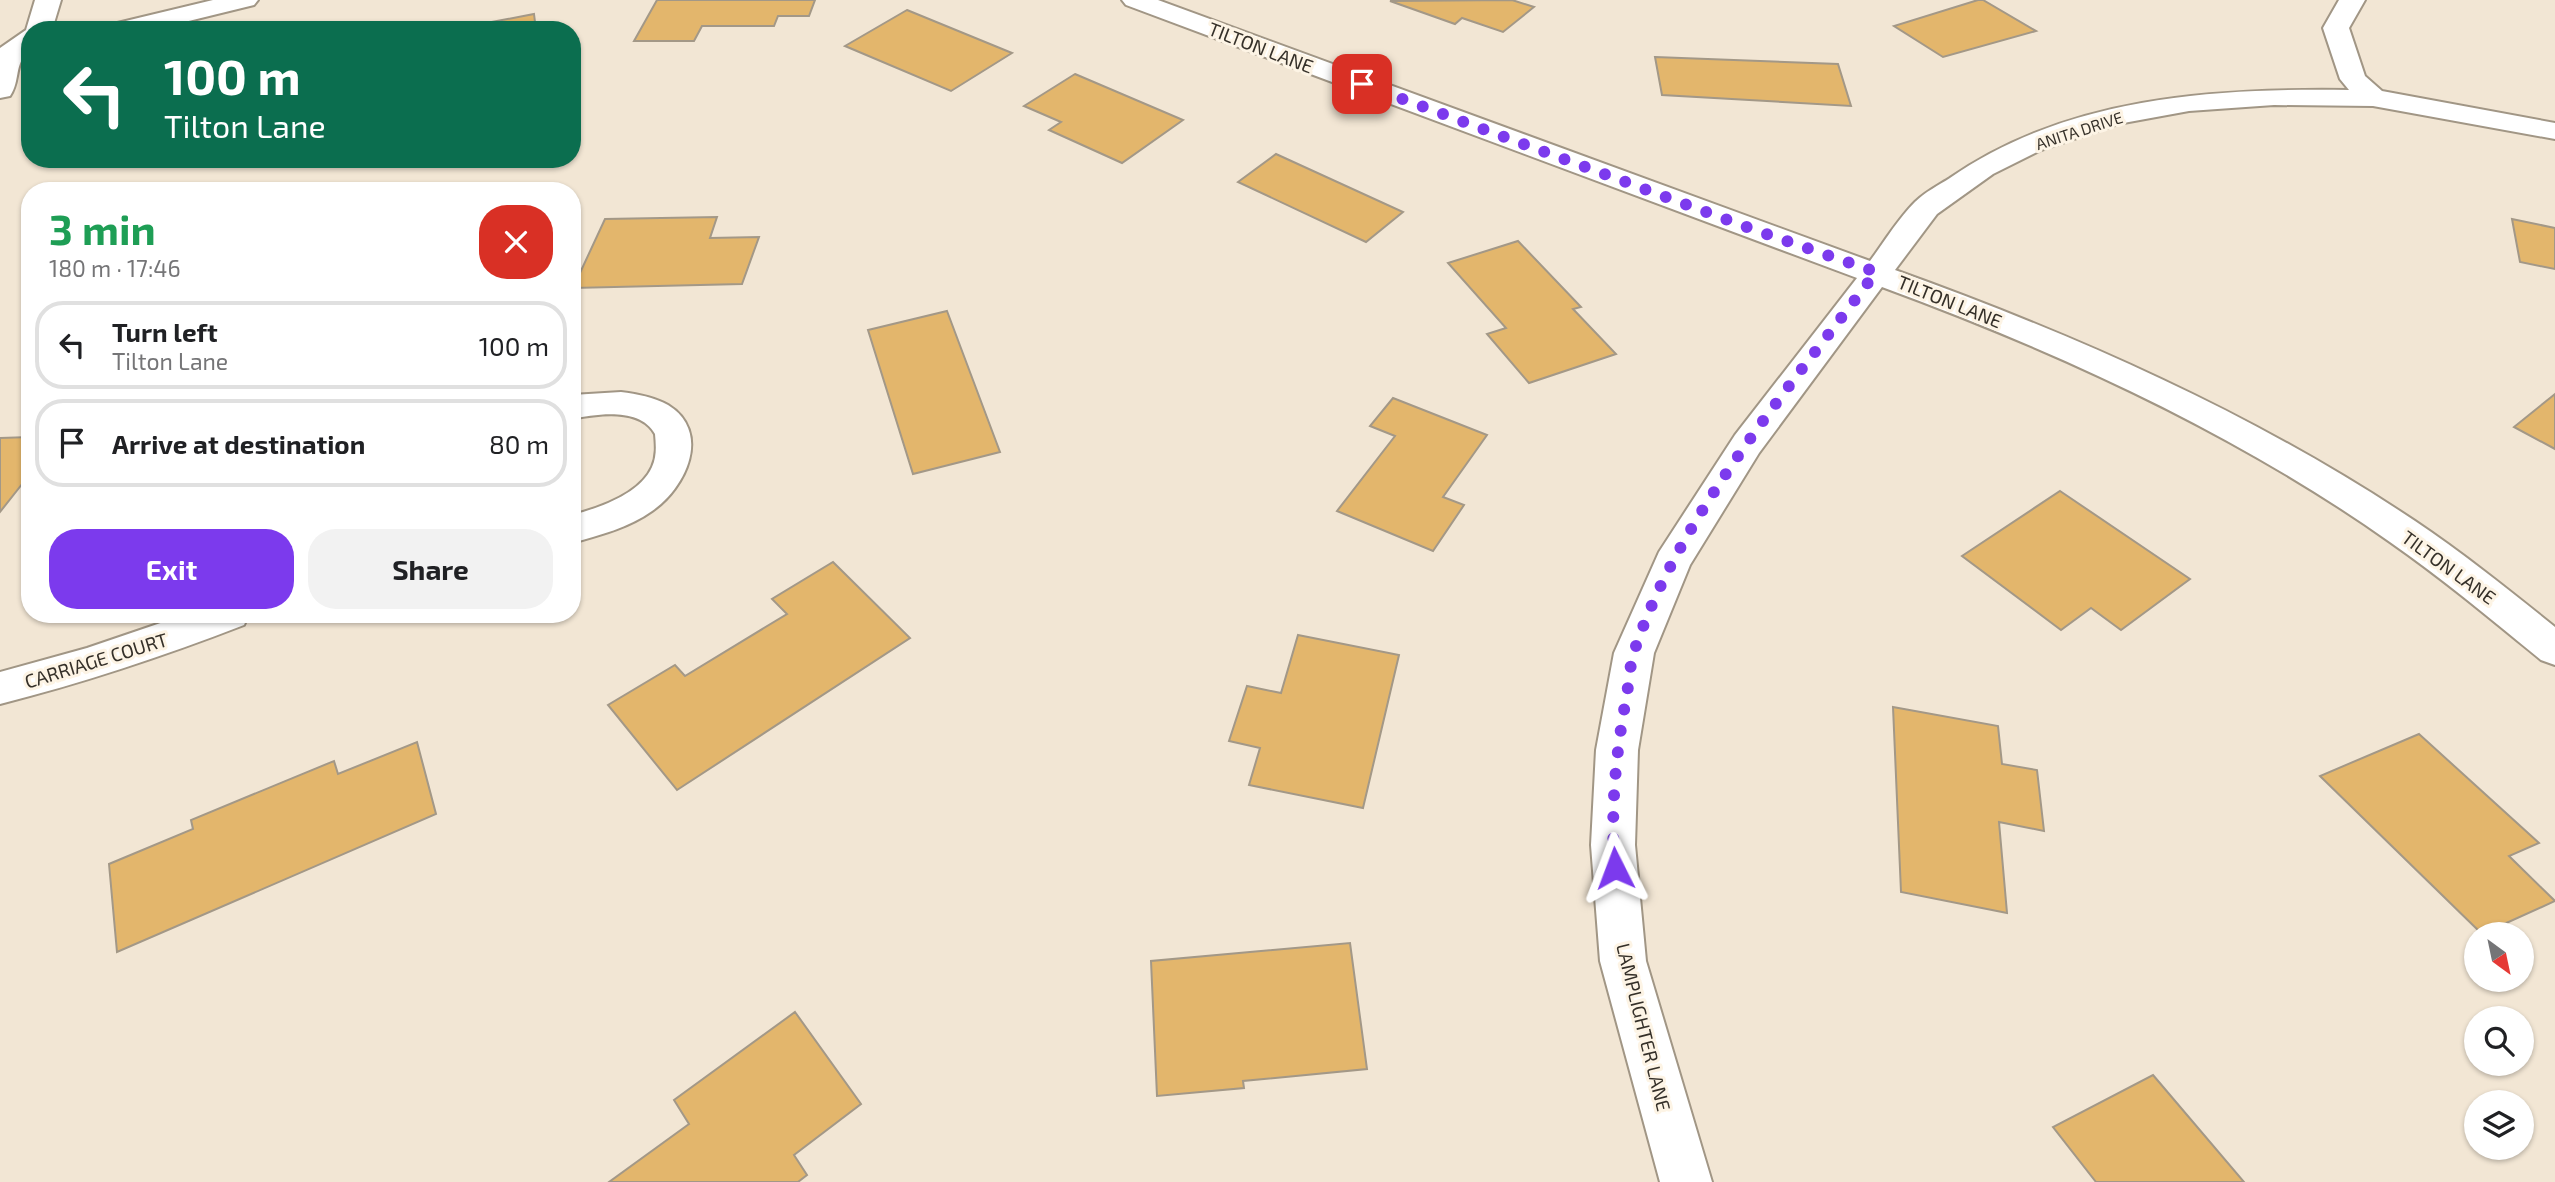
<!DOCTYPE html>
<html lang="en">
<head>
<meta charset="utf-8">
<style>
	:root { --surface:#fff; --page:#f2f2f2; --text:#202124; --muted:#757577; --line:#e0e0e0; --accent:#7c3aed }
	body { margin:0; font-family:"Exo 2",sans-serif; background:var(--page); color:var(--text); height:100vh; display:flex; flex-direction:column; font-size:26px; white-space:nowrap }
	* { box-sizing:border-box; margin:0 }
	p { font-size:23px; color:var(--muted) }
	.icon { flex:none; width:38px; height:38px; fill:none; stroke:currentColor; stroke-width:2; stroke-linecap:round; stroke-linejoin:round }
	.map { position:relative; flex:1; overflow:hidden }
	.drawer { position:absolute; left:21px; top:182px; width:560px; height:441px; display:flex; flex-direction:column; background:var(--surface); border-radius:28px; box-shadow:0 2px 5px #0004 }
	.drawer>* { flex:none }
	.banner { position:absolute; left:21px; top:21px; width:560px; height:147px; border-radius:28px; box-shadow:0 2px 5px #0004; background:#0b6e4f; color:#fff; overflow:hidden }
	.needle { width:46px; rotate:147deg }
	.buttons { position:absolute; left:2464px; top:922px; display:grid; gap:14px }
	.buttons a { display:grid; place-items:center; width:70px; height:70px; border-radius:50%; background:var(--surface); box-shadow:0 2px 5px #0004; font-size:35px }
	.pin { position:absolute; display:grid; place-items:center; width:60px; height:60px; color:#fff; margin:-30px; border-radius:14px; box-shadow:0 4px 10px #0006 }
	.me { position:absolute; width:77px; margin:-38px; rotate:357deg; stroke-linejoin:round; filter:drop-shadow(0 0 5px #0008) }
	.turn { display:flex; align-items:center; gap:24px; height:147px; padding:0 28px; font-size:32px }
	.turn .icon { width:91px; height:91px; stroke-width:2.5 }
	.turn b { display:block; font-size:49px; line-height:60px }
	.round { display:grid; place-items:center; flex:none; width:74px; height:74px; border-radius:28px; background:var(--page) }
	.head { display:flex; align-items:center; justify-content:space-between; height:119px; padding:0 28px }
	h1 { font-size:42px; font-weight:700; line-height:52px; color:#1e9e55 }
	.button { display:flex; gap:14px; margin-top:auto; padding:14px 28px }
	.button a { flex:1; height:80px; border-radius:28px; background:var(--accent); color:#fff; font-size:28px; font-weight:700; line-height:80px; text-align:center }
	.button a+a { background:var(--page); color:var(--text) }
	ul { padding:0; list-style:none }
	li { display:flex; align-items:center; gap:21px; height:88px; margin:0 14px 10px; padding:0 14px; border:4px solid var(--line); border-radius:28px }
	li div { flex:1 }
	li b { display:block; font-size:26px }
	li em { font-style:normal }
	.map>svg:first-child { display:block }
</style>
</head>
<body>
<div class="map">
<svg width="2555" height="1182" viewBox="0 0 2555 1182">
	<rect width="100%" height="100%" fill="#f2e6d4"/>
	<g fill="#e3b66c" stroke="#a39887" stroke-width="2">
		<path d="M657,0H815L809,16H778L774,26H702L694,41H634Z"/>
		<path d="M1512,0L1534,7L1503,32L1462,18L1455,24L1390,1Z"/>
		<path d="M1978,0H1983L2036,31L1943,57L1894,26Z"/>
		<path d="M907,10L1012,53L951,91L845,46Z"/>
		<path d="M534,14L536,30H449Z"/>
		<path d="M1655,57L1838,64L1851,106L1662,95Z"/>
		<path d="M1075,74L1183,120L1122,163L1049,130L1061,122L1024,106Z"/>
		<path d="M1276,154L1403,212L1366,242L1238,182Z"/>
		<path d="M717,217L710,238L759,237L742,284L573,288L605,219Z"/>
		<path d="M2512,219L2555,228V269L2520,262Z"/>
		<path d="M1518,241L1581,307L1573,309L1616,354L1529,383L1487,334L1506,328L1448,263Z"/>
		<path d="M947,311L1000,452L913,474L868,330Z"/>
		<path d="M2555,394V449L2514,427Z"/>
		<path d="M1393,398L1487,435L1443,497L1464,505L1433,551L1337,511L1395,436L1370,426Z"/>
		<path d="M30,437V474L0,512V438Z"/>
		<path d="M2060,491L2190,579L2121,630L2091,608L2061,630L1962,556Z"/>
		<path d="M833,562L910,638L677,790L608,705L675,665L685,676L787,614L772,599Z"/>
		<path d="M1298,635L1399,655L1363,808L1249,785L1260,748L1229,741L1247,686L1281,693Z"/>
		<path d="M1893,707L1998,726L2002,764L2037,770L2044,831L1999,822L2007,913L1901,892Z"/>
		<path d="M2419,734L2539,843L2509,856L2555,901L2482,934L2320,776Z"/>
		<path d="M417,742L436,814L117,952L109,864L193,829L191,820L334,761L338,774Z"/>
		<path d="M1350,943L1367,1069L1243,1081L1244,1088L1157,1096L1151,961Z"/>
		<path d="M795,1012L861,1104L794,1155L807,1175L798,1182H609L689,1124L674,1100Z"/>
		<path d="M2153,1075L2244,1182H2096L2053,1127Z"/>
	</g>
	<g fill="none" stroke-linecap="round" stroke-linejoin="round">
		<g stroke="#a19685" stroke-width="4">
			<g id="street">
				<path d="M35,0H61L52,30H30V50C13,64 21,80 10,96L0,98V48L26,30Z"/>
				<path d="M213,0H258L254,5L152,30H105L109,25Z"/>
				<path d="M1122,0H1158L1870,261C1884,242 1898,219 1915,202C1925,192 1939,185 1950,178C2066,97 2213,88 2349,90L2340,79L2323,28L2339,0H2365L2349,28L2365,76L2382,91L2555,123V139L2373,106L2274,105L2189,111L2118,124L2041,150L1993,174L1937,214L1895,270C2076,335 2255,414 2415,521C2464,554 2509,590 2555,627V665L2541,660C2491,619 2443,579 2390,542C2236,433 2059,352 1882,287L1759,453L1690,565L1654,653L1638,750L1635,845L1646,961L1712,1182H1660L1600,961L1591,845L1596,750L1614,653L1659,552L1735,435L1857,278L1126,5Z"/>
				<path d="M621,392C637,394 654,397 668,405C712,432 686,488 652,511C628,528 600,535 572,543V515C599,508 640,494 652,467C657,456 656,445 655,434C640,407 597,414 572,419V395Z"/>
				<path d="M187,614H249L244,625C164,656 83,683 0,704V672L87,648Z"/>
			</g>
		</g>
		<use href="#street" fill="#fff" fill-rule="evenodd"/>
	</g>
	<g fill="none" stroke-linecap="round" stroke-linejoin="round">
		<path stroke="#7c3aed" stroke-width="12" stroke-dasharray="0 21.6" d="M1362,84L1752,229L1876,272C1791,386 1678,516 1634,652C1630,665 1629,680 1627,694C1616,751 1610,810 1615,868"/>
	</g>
	<g text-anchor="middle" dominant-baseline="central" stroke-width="6" stroke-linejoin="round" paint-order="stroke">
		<g font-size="16" fill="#353029" stroke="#fdf4e5">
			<text transform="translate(2079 130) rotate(-18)">ANITA DRIVE</text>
		</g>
		<g font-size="19" fill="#353029" stroke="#fdf4e5">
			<text transform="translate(1261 47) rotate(21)">TILTON LANE</text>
			<text transform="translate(1950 301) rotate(22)">TILTON LANE</text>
			<text transform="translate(2449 567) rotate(36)">TILTON LANE</text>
			<text transform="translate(96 660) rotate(-17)">CARRIAGE COURT</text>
			<text transform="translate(1644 1027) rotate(76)">LAMPLIGHTER LANE</text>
		</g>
	</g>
</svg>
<div class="buttons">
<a><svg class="needle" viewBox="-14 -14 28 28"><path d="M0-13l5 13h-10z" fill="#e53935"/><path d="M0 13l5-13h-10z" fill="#757577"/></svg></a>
<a><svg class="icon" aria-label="search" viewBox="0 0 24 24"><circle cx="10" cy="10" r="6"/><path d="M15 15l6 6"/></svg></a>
<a><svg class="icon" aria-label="layers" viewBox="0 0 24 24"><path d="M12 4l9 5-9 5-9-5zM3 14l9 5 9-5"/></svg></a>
</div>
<div class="pin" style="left:1362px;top:84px;background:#d93025"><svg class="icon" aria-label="arrive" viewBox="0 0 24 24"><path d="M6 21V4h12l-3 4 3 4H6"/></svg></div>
<svg class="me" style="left:1615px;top:868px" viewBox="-20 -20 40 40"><path d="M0-17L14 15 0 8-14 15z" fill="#7c3aed" stroke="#fff" stroke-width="4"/></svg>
<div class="banner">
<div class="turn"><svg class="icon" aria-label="left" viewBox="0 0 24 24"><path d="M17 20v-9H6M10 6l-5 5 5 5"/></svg><div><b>100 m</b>Tilton Lane</div></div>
</div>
<section class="drawer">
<div class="head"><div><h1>3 min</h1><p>180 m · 17:46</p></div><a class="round" style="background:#d93025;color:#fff"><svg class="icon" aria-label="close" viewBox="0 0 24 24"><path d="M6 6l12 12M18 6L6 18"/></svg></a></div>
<ul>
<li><svg class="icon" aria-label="left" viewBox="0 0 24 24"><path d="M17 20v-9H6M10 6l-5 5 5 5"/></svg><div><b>Turn left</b><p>Tilton Lane</p></div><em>100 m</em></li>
<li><svg class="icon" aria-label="arrive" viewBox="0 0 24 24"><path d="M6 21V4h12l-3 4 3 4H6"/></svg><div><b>Arrive at destination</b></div><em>80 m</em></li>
</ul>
<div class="button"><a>Exit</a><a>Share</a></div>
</section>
</div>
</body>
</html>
